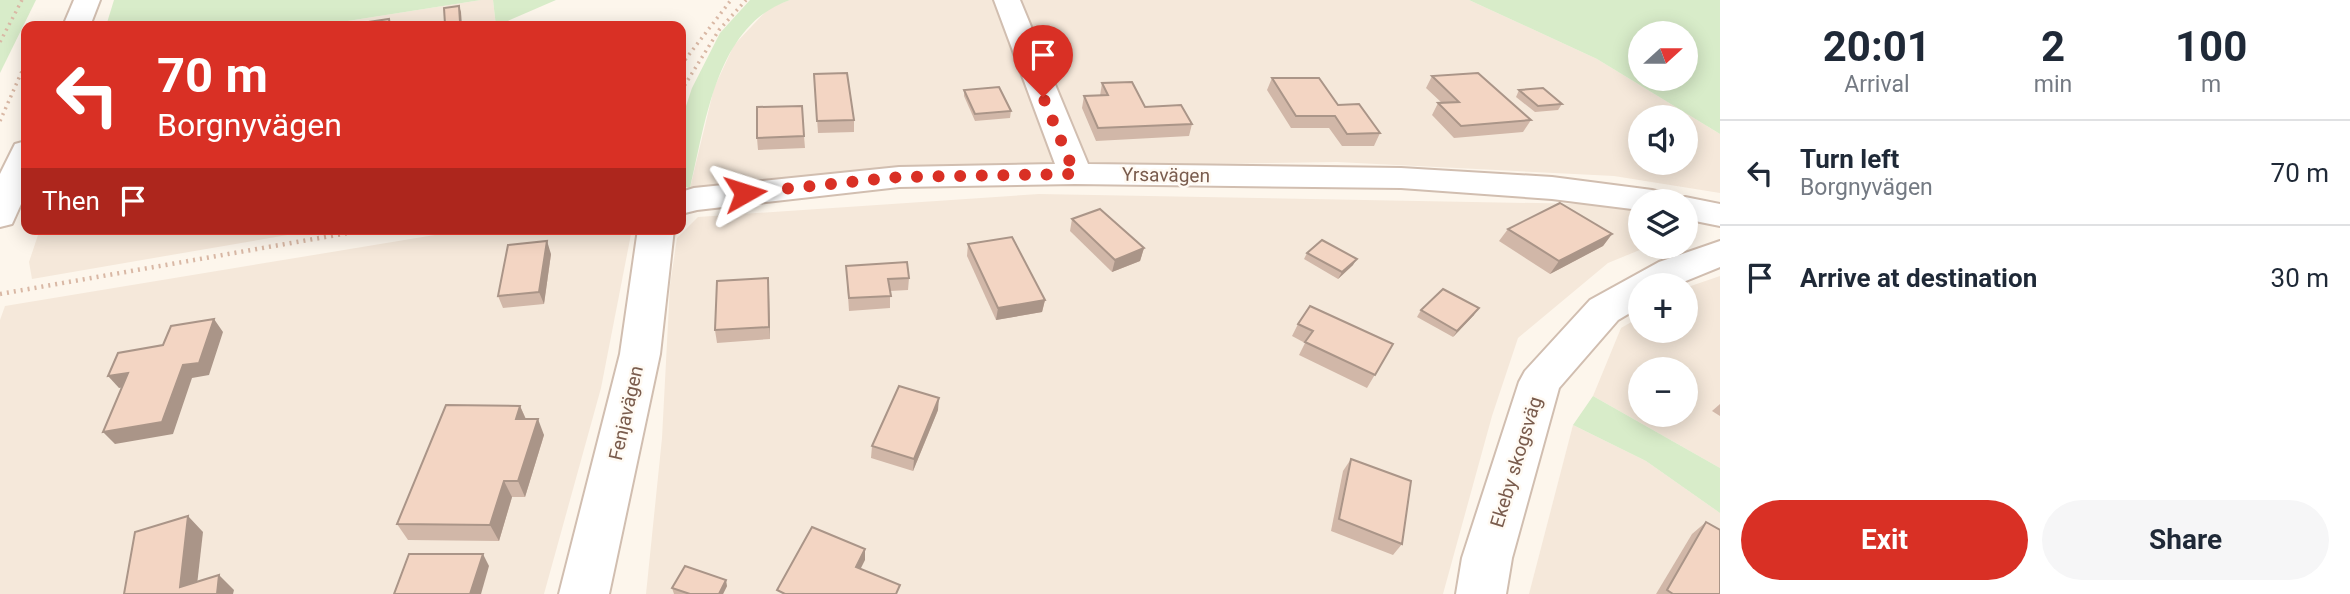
<!DOCTYPE html>
<html lang="en">
<head>
<meta charset="utf-8">
<style>
	:root { --surface:#fff; --page:#f6f6f7; --text:#1f2937; --muted:#747a83; --line:#e0e1e3; --accent:#d93025 }
	body { margin:0; font-family:Roboto,sans-serif; background:var(--page); color:var(--text); height:100vh; display:flex; flex-direction:column; font-size:26px; white-space:nowrap }
	* { box-sizing:border-box; margin:0 }
	p { font-size:23px; color:var(--muted) }
	.icon { flex:none; width:38px; height:38px; fill:none; stroke:currentColor; stroke-width:2; stroke-linecap:round; stroke-linejoin:round }
	.map { position:relative; flex:1; overflow:hidden }
	.panel { display:flex; flex-direction:column; background:var(--surface); width:630px }
	.panel>* { flex:none }
	.top-card { position:absolute; left:21px; top:21px; width:665px; height:214px; border-radius:14px; box-shadow:0 4px 18px #0003; background:#d93025; color:#fff; overflow:hidden }
	.needle { width:46px; rotate:69deg }
	.tools { position:absolute; left:1628px; top:21px; display:grid; gap:14px }
	.tools a { display:grid; place-items:center; width:70px; height:70px; border-radius:50%; background:var(--surface); box-shadow:0 4px 18px #0003; font-size:35px }
	.pin { position:absolute; display:grid; place-items:center; width:60px; height:60px; color:#fff; margin:-72px -30px; border-radius:50% 50% 50% 0; rotate:-45deg; box-shadow:0 0 7px #0007 }
	.pin .icon { rotate:45deg }
	.me { position:absolute; width:77px; margin:-38px; rotate:84deg; stroke-linejoin:round; filter:drop-shadow(0 0 5px #0008) }
	.turn { display:flex; align-items:center; gap:24px; height:147px; padding:0 21px; font-size:32px }
	.turn .icon { width:91px; height:91px; stroke-width:2.5 }
	.turn b { display:block; font-size:49px; line-height:60px }
	.then { display:flex; align-items:center; height:66px; padding:0 21px; background:#0003; gap:14px; font-size:26px }
	.eta { display:flex; justify-content:space-evenly; align-items:center; height:119px; text-align:center }
	.eta b { font-size:42px; font-weight:700; line-height:49px }
	.action { display:flex; gap:14px; margin-top:auto; padding:14px 21px }
	.action a { flex:1; height:80px; border-radius:42px; background:var(--accent); color:#fff; font-size:28px; font-weight:700; line-height:80px; text-align:center }
	.action a+a { background:var(--page); color:var(--text) }
	ul { padding:0; list-style:none }
	li { display:flex; align-items:center; gap:21px; height:105px; padding:0 21px; border-top:2px solid var(--line) }
	li div { flex:1 }
	li b { display:block; font-size:26px }
	li em { font-style:normal }
	main { display:flex; flex:1; min-height:0 }
	.map>svg:first-child { display:block }
</style>
</head>
<body>
<main>
<div class="map">
<svg width="1720" height="594" viewBox="0 0 1720 594">
	<rect width="100%" height="100%" fill="#fdf6ec"/>
	<g fill="#f5e8da" fill-rule="evenodd">
		<path d="M481,0H493L496,26H316Z"/>
		<path d="M790,0H1469L1597,59L1720,134V193L1614,176L1337,162L885,169L690,188L714,88L734,45L770,7ZM1640,117H1685V163H1640Z"/>
		<path d="M1039,194L1586,204L1640,211V247H1647L1608,263L1518,338L1492,416L1443,594H646L662,438L670,285L677,238L698,217Z"/>
		<path d="M40,229H322L32,279L29,262Z"/>
		<path d="M471,229H632L601,388L544,594H0V320L5,306Z"/>
		<path d="M1720,276V468L1593,396L1621,328L1640,317V331H1685V288ZM1640,369H1685V415H1640Z"/>
		<path d="M1573,425L1646,461L1720,513V594H1529Z"/>
	</g>
	<g fill="#d8ecc9" fill-rule="evenodd">
		<path d="M0,0H36L0,73Z"/>
		<path d="M114,0H481L316,26H106Z"/>
		<path d="M493,0H556L496,26Z"/>
		<path d="M750,0H790C716,25 706,122 690,188L681,186V121L692,88L720,33Z"/>
		<path d="M1469,0H1720V134L1597,59ZM1640,33H1685V79H1640Z"/>
		<path d="M1593,396L1720,468V513L1646,461L1573,425Z"/>
	</g>
	<g fill="none" stroke-linecap="round" stroke-linejoin="round">
		<g stroke="#d1beb0" stroke-width="4">
			<g id="minor">
				<path d="M74,0H100L90,26H63Z"/>
				<path d="M994,0H1020L1088,164L1401,168L1552,177L1652,190L1664,193L1669,201H1640V210L1552,199L1401,188L1075,184L899,187L697,210L681,214V192L694,188L899,167L1055,164Z"/>
				<path d="M26,141V193L12,224L0,227V174L15,144Z"/>
				<path d="M1685,197L1720,204V226L1685,219V201H1672Z"/>
				<path d="M638,229H674L660,354L609,594H559L620,354Z"/>
				<path d="M1720,241V267L1676,285H1640V307L1618,320L1559,388L1512,558L1506,594H1456L1462,558L1519,382L1525,371L1590,300L1659,262Z"/>
			</g>
		</g>
		<g stroke="#d9b8a5" stroke-width="3.5" stroke-dasharray="2 4.5" stroke-linecap="butt">
			<path d="M0,42L22,0"/>
			<path d="M681,65L731,0"/>
			<path d="M681,91L719,30L746,0"/>
			<path d="M0,121L26,62"/>
		</g>
		<path stroke="#d9b8a5" stroke-width="4.5" stroke-dasharray="2 5" stroke-linecap="butt" d="M0,294L371,229"/>
		<use href="#minor" fill="#fff" fill-rule="evenodd"/>
	</g>
	<g fill="#d1b7a8">
		<path d="M814,74L854,120V132L818,133Z"/>
		<path d="M1432,76L1531,120L1523,132L1454,138L1432,115L1438,103H1442L1426,88Z"/>
		<path d="M1272,78L1338,105L1380,133L1374,146H1342L1329,128H1291L1267,90Z"/>
		<path d="M1102,83L1145,107L1192,124L1189,136L1096,141L1082,108L1084,96H1100Z"/>
		<path d="M964,90L1011,111L1010,118L975,121L964,96Z"/>
		<path d="M1519,90L1562,104L1558,110L1535,112L1516,97Z"/>
		<path d="M804,136L805,148L758,150L757,138Z"/>
		<path d="M1072,219L1144,248L1140,261L1112,272L1070,231Z"/>
		<path d="M1508,229L1612,234L1603,246L1550,274L1499,241Z"/>
		<path d="M968,244L1045,300L1042,312L996,320L967,256Z"/>
		<path d="M1307,253L1353,265L1338,279L1304,259Z"/>
		<path d="M551,254L544,304L503,308L498,296Z"/>
		<path d="M846,266L909,278L908,290L890,291V308L849,311Z"/>
		<path d="M768,278L770,339L717,343L715,330Z"/>
		<path d="M1421,310L1474,315L1453,337L1417,317Z"/>
		<path d="M1298,324L1393,344L1367,388L1299,355L1305,343L1292,336Z"/>
		<path d="M1720,404V416L1712,411Z"/>
		<path d="M520,406L526,419L544,435L525,497H512L499,541L408,540L397,524Z"/>
		<path d="M938,410L913,471L871,458L872,446Z"/>
		<path d="M1351,459L1402,544L1393,555L1331,531L1343,471Z"/>
		<path d="M1706,522L1720,594H1656L1692,534Z"/>
		<path d="M727,586L723,594H674L672,588Z"/>
	</g>
	<g fill="#aa9588">
		<path d="M459,6L461,12L462,26H446L445,24Z"/>
		<path d="M1612,234L1603,246L1550,274L1559,261Z"/>
		<path d="M547,241L551,254L544,304L539,292Z"/>
		<path d="M1144,248L1140,261L1112,272L1115,260Z"/>
		<path d="M1357,259L1353,265L1338,279L1342,272Z"/>
		<path d="M768,278L769,291L770,339L769,327Z"/>
		<path d="M1045,300L1042,312L996,320L998,308Z"/>
		<path d="M1479,308L1474,315L1453,337L1457,331Z"/>
		<path d="M214,319L223,332L209,375L192,378L173,434L115,444L103,432L183,365Z"/>
		<path d="M128,373L138,385L119,388L108,376Z"/>
		<path d="M939,398L938,410L913,471L914,459Z"/>
		<path d="M520,406L527,422L516,419Z"/>
		<path d="M538,419L544,435L525,497L518,481Z"/>
		<path d="M504,481L512,497L499,541L490,525Z"/>
		<path d="M188,516L203,532L196,594L180,587Z"/>
		<path d="M865,549V560L856,578V567Z"/>
		<path d="M483,554L489,566L481,594H470Z"/>
		<path d="M219,575L234,590L233,594H217Z"/>
		<path d="M726,580L727,586L723,594H719Z"/>
	</g>
	<g fill="#f3d5c3" stroke="#aa9588" stroke-width="2">
		<path d="M459,6L460,22L445,24L444,8Z"/>
		<path d="M389,19L390,26H361V23Z"/>
		<path d="M847,73L854,120L817,121L814,74Z"/>
		<path d="M1478,73L1531,120L1461,126L1438,103L1459,102L1432,76Z"/>
		<path d="M1272,78H1319L1338,105L1359,104L1380,133L1347,134L1335,116H1296Z"/>
		<path d="M1132,82L1145,107L1181,105L1192,124L1098,128L1084,96L1108,95L1102,83Z"/>
		<path d="M999,87L1011,111L975,114L964,90Z"/>
		<path d="M1543,88L1562,104L1538,106L1519,90Z"/>
		<path d="M802,106L804,136L757,138V107Z"/>
		<path d="M1560,203L1612,234L1559,261L1508,229Z"/>
		<path d="M1100,209L1144,248L1115,260L1072,219Z"/>
		<path d="M1012,237L1045,300L998,308L968,244Z"/>
		<path d="M1322,240L1357,259L1342,272L1307,253Z"/>
		<path d="M547,241L539,292L498,296L508,245Z"/>
		<path d="M907,262L909,278L888,279L891,296L849,298L846,266Z"/>
		<path d="M768,278L769,327L715,330L717,281Z"/>
		<path d="M1443,289L1479,308L1457,331L1421,310Z"/>
		<path d="M1310,306L1393,344L1375,375L1305,342L1313,331L1298,324Z"/>
		<path d="M214,319L199,363L183,365L162,422L103,432L128,373L108,376L118,353L163,345L171,326Z"/>
		<path d="M899,386L939,398L914,459L872,446Z"/>
		<path d="M446,405L520,406L516,419H538L518,481H504L490,525L397,524Z"/>
		<path d="M1351,459L1411,481L1402,544L1339,519Z"/>
		<path d="M188,516L180,587L219,575L217,594H124L135,532Z"/>
		<path d="M1706,522L1720,530V594H1673L1667,590Z"/>
		<path d="M812,527L865,549L856,567L900,585L896,594H785L777,590Z"/>
		<path d="M409,554H483L470,594H394Z"/>
		<path d="M685,566L726,580L719,594H690L672,588Z"/>
	</g>
	<g fill="none" stroke-linecap="round" stroke-linejoin="round">
		<path stroke="#d93025" stroke-width="12" stroke-dasharray="0 21.6" d="M745,193L899,177L1075,174L1043,97"/>
	</g>
	<g text-anchor="middle" dominant-baseline="central" stroke-width="5" stroke-linejoin="round" paint-order="stroke">
		<g font-size="19" fill="#7a5c4d" stroke="#fffaf3">
			<text transform="translate(1166 175) rotate(1)">Yrsavägen</text>
			<text transform="translate(626 413) rotate(-77)">Fenjavägen</text>
			<text transform="translate(1516 462) rotate(-73)">Ekeby skogsväg</text>
		</g>
	</g>
</svg>
<div class="tools">
<a><svg class="needle" viewBox="-14 -14 28 28"><path d="M0-13l5 13h-10z" fill="#e53935"/><path d="M0 13l5-13h-10z" fill="#747a83"/></svg></a>
<a><svg class="icon" aria-label="sound" viewBox="0 0 24 24"><path d="M4 9h4l5-4v14l-5-4H4zM17 9q2 3 0 6"/></svg></a>
<a><svg class="icon" aria-label="layers" viewBox="0 0 24 24"><path d="M12 4l9 5-9 5-9-5zM3 14l9 5 9-5"/></svg></a>
<a>+</a>
<a>−</a>
</div>
<div class="pin" style="left:1043px;top:97px;background:#d93025"><svg class="icon" aria-label="arrive" viewBox="0 0 24 24"><path d="M6 21V4h12l-3 4 3 4H6"/></svg></div>
<svg class="me" style="left:745px;top:193px" viewBox="-20 -20 40 40"><path d="M0-17L14 15 0 8-14 15z" fill="#d93025" stroke="#fff" stroke-width="4"/></svg>
<div class="top-card">
<div class="turn"><svg class="icon" aria-label="left" viewBox="0 0 24 24"><path d="M17 20v-9H6M10 6l-5 5 5 5"/></svg><div><b>70 m</b>Borgnyvägen</div></div>
<div class="then">Then<svg class="icon" aria-label="arrive" viewBox="0 0 24 24"><path d="M6 21V4h12l-3 4 3 4H6"/></svg></div>
</div>
</div>
<section class="panel">
<div class="eta">
<div><b>20:01</b><p>Arrival</p></div>
<div><b>2</b><p>min</p></div>
<div><b>100</b><p>m</p></div>
</div>
<ul>
<li><svg class="icon" aria-label="left" viewBox="0 0 24 24"><path d="M17 20v-9H6M10 6l-5 5 5 5"/></svg><div><b>Turn left</b><p>Borgnyvägen</p></div><em>70 m</em></li>
<li><svg class="icon" aria-label="arrive" viewBox="0 0 24 24"><path d="M6 21V4h12l-3 4 3 4H6"/></svg><div><b>Arrive at destination</b></div><em>30 m</em></li>
</ul>
<div class="action"><a>Exit</a><a>Share</a></div>
</section>
</main>
</body>
</html>
